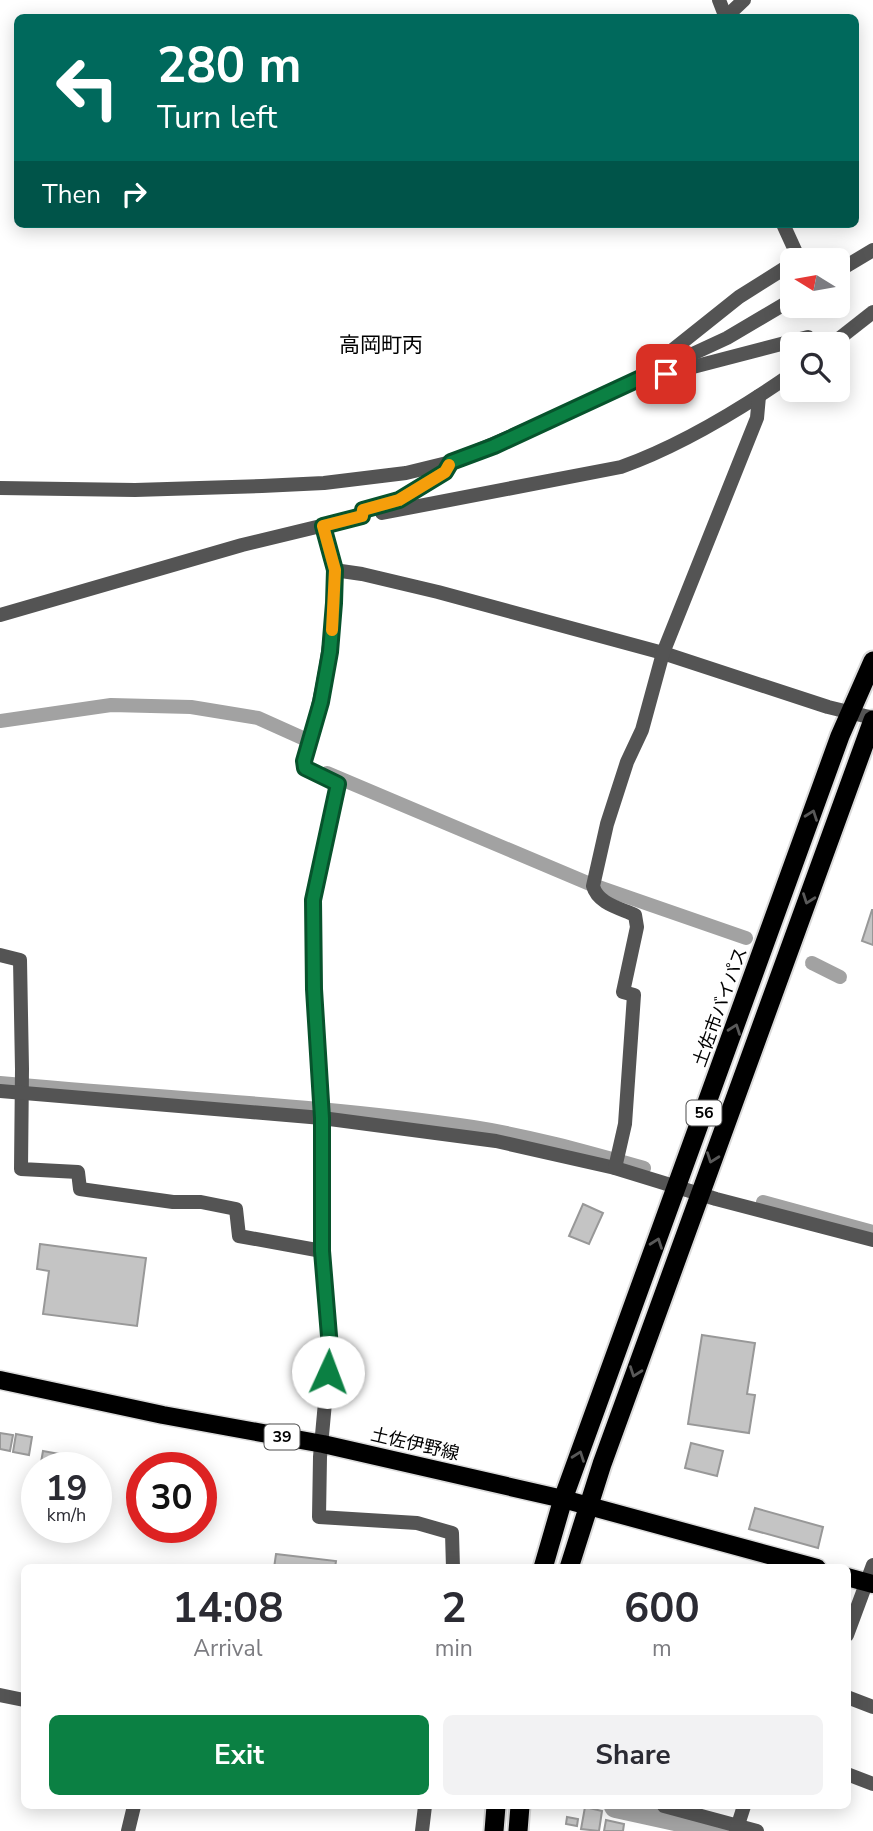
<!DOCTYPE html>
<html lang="en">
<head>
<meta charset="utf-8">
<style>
	:root { --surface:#fff; --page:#f2f2f3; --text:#2b2b33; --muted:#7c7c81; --accent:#0b8043 }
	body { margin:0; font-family:"Nunito Sans","Noto Sans JP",sans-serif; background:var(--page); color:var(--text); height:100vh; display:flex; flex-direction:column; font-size:26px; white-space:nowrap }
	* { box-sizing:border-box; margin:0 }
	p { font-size:23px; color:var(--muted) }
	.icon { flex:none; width:38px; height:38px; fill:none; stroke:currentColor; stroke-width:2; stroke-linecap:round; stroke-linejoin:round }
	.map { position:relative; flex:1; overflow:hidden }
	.drawer { position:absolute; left:21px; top:1564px; width:830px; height:245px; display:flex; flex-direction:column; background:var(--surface); border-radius:10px; box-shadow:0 4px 18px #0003 }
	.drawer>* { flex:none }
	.guide { position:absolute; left:14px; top:14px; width:845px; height:214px; border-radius:10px; box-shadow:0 4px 18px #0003; background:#00695c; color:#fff; overflow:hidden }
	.needle { width:46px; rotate:281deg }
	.fabs { position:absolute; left:780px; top:248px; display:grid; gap:14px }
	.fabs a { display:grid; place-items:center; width:70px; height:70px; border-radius:10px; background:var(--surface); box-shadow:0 4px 18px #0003; font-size:35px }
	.speed { position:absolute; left:21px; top:1452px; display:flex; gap:14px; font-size:35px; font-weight:700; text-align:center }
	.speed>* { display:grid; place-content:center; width:91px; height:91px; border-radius:50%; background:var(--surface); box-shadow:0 4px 18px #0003; line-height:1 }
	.speed small { font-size:18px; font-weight:400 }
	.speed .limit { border:10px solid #d22; background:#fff; color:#111 }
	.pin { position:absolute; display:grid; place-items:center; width:60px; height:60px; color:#fff; margin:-30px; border-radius:14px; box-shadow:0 4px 10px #0006 }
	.me { position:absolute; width:77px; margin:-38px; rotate:2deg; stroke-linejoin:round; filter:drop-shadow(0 0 5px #0008) }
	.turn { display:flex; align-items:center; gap:24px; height:147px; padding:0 28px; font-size:32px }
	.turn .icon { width:91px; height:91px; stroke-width:2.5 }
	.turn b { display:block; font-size:49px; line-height:60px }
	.then { display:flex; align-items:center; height:66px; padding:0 28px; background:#0003; gap:14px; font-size:26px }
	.eta { display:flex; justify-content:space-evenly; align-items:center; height:119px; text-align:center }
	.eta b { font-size:42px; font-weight:700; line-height:49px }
	.primary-button { display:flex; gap:14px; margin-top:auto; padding:14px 28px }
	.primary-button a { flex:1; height:80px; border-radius:10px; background:var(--accent); color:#fff; font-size:28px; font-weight:700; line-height:80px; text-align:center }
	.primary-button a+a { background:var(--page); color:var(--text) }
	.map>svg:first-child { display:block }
</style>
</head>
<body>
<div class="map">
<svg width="873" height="1831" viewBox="0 0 873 1831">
	<rect width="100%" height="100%" fill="#fff"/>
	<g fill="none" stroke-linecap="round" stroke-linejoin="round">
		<g stroke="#a2a2a2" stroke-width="14">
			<path d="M0,721L111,705L191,707L258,718L307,740"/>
			<path d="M327,773L590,884"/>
			<path d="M596,886L746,938"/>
			<path d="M812,963L840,977"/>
			<path d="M0,1083C157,1098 316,1104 473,1127C531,1136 587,1152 644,1168"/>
			<path d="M763,1202L873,1232"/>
		</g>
		<path stroke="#a2a2a2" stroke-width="24" d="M616,1806L730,1831"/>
	</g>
	<g fill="#c4c4c4" stroke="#989898" stroke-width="2">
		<path d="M872,910H873V945L862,941Z"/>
		<path d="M583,1204L603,1213L589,1244L569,1236Z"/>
		<path d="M40,1244L146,1258L137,1326L43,1314L49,1271L37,1269Z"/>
		<path d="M702,1335L755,1343L747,1394L755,1395L749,1433L688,1424Z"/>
		<path d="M0,1433L13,1435L10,1451L0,1449Z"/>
		<path d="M16,1434L32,1437L29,1455L13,1452Z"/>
		<path d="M691,1443L723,1451L717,1476L685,1468Z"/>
		<path d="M43,1451L76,1457L73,1468H40Z"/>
		<path d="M755,1508L823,1527L818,1548L749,1529Z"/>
		<path d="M276,1554L336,1561L335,1568H274Z"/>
		<path d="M585,1807L602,1811L599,1831L581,1829Z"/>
		<path d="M567,1817L578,1819L577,1826L566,1824Z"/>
		<path d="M606,1820L624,1824L623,1831H604Z"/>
	</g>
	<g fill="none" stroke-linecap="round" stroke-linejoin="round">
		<g stroke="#dbdbdb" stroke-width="21">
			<g id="primary">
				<path d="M0,1380L163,1415L323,1444L563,1499L817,1568"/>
				<path d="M847,1577L873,1584"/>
			</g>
		</g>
		<g stroke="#dbdbdb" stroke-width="23">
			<g id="trunk">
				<path d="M543,1568L563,1499L840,736L873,661"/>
				<path d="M569,1568L602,1464L873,720"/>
				<path d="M494,1831L496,1806"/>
				<path d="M518,1831L520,1806"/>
			</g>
		</g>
		<g stroke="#545454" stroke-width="14">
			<path d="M719,0L726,18"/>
			<path d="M726,17L744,0"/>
			<path d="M783,224L799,259L796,261"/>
			<path d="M793,263L739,297L660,360L658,370L666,374L808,337L814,345"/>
			<path d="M838,271L873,250"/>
			<path d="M831,345L873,312"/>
			<path d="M0,488L135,490L262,486L324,483L406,473L451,462L576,408L727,338L793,299"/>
			<path d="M382,513L621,467C680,446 741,409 793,373"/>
			<path d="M323,526L334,570L362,574L438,592L663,653L828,707L873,718"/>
			<path d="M335,570C333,639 323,695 304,761L305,768L338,784L313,899L314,989L322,1103V1251L330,1348L320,1457L319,1517L417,1523L452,1533L453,1568"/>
			<path d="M0,615L242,545L362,516L363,510C392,502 434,489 451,462"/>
			<path d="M0,955L20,960L22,1069L21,1169L78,1172L80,1189L173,1202H201L236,1209L239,1236L322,1251"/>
			<path d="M0,1091L322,1118L496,1141L615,1168L716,1199L873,1240"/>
			<path d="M615,1168L625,1124L634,995L623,992L637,927L635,915C620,908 598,904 593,886L607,824L627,762L642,730L663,653L757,418L759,396"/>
			<path d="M847,1635L873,1565"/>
			<path d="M0,1695L24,1700"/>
			<path d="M847,1697L873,1707"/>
			<path d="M847,1774L873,1784"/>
			<path d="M664,1806L757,1831"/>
			<path d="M128,1831L134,1806"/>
			<path d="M422,1831L425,1806"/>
			<path d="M736,1831L744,1806"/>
		</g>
		<use href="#primary" stroke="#000" stroke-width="18"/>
		<use href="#trunk" stroke="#000" stroke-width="19"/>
	</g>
	<defs><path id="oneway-chevron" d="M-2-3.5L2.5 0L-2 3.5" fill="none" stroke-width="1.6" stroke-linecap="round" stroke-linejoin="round" transform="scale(1.75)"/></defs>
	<g stroke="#595959">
		<use href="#oneway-chevron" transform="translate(812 815) rotate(-70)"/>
		<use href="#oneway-chevron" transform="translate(808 899) rotate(110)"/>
		<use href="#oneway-chevron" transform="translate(735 1029) rotate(-70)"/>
		<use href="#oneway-chevron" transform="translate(712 1158) rotate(110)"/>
		<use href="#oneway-chevron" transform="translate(657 1243) rotate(-70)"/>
		<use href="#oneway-chevron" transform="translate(635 1372) rotate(110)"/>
		<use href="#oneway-chevron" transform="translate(579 1456) rotate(-70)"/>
	</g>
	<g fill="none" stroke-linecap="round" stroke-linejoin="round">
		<g stroke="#07532c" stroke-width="18">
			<path id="route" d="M328,1372L330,1348L322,1251V1118L314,989L313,900L338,784L305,768L304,761L321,702L330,652L334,603L335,570L323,526L362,516L363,510L399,500L445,472L451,462L494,446L658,370L666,374"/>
		</g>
		<use href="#route" stroke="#0b8043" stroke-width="12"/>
		<path stroke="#f59e0b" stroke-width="12" d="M332,630L335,570L323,526L362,516L363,510L399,500L445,472L449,465"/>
	</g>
	<g text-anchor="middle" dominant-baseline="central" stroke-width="5" stroke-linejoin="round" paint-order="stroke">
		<g fill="#fff" stroke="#4c4c4c" stroke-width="2">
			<rect x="686.5" y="1100.5" width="35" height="25" rx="5"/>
			<rect x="264.5" y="1424.5" width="35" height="25" rx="5"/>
		</g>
		<g font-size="16" font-weight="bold" fill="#000">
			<text x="704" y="1113">56</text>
			<text x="282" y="1437">39</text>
		</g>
		<g font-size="18" fill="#000" stroke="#fff">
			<text transform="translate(720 1007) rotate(-70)">土佐市バイパス</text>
			<text transform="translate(415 1444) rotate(13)">土佐伊野線</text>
		</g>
		<g font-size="21" fill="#000" stroke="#fff">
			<text x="381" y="345">高岡町丙</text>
		</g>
	</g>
</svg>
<div class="fabs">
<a><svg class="needle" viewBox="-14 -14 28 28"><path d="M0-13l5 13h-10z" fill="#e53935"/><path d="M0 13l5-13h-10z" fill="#7c7c81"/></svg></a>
<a><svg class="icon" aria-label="search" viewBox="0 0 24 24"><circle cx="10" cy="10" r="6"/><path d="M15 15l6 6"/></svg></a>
</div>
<div class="speed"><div>19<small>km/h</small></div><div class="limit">30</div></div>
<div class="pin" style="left:666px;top:374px;background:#d93025"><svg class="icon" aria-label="arrive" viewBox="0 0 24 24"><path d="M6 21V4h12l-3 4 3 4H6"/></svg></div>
<svg class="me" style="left:328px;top:1372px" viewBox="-20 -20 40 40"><circle r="19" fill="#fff"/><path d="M0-13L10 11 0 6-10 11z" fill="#0b8043"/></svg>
<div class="guide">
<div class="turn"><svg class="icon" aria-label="left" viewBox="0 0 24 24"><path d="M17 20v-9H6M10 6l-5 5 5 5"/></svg><div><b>280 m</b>Turn left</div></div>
<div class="then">Then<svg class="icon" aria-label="right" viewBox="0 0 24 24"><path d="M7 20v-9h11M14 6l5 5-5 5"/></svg></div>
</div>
<section class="drawer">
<div class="eta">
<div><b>14:08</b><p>Arrival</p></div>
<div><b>2</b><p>min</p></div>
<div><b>600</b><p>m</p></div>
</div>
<div class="primary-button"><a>Exit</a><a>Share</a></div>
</section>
</div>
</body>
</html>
